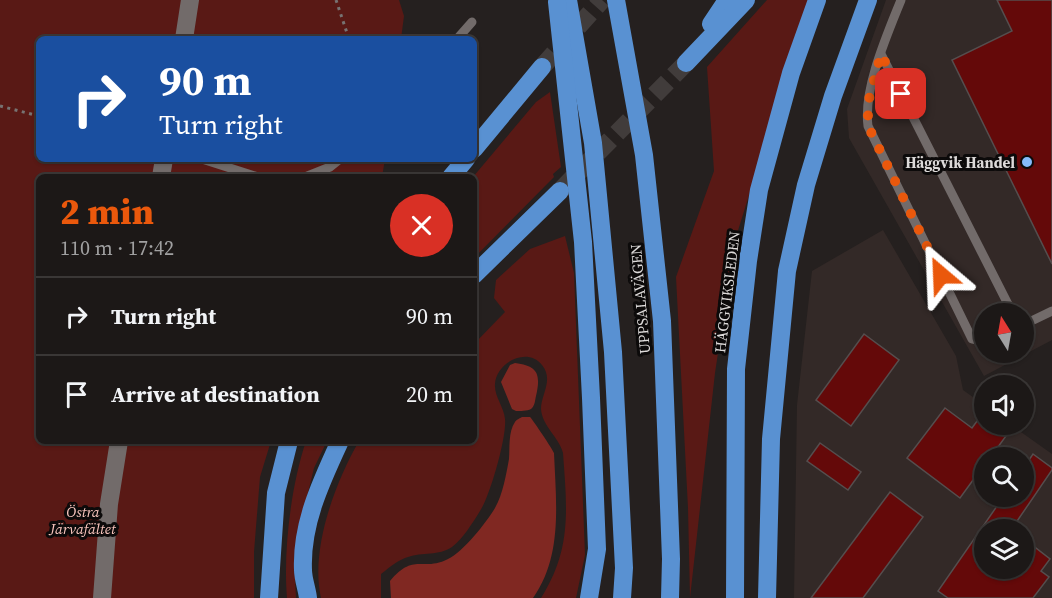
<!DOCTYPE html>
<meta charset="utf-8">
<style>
body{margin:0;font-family:"Source Serif 4",serif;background:#292524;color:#f1f3f6;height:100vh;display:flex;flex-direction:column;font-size:22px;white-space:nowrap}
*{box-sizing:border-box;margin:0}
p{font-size:20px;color:#a0a0a1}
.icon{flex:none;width:33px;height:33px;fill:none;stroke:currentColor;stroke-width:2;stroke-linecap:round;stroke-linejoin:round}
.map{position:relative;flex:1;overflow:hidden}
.details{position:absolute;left:36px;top:174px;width:441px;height:270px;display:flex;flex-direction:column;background:#1c1817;border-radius:9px;box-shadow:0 2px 4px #0004,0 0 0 2px #3a3736}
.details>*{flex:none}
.hud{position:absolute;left:36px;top:36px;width:441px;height:126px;border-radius:9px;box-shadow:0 2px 4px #0004,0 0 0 2px #3a3736;background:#1a4fa0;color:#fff;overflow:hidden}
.needle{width:39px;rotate:349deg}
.controls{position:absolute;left:974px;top:303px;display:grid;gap:12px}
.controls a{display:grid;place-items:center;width:60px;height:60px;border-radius:50%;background:#1c1817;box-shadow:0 2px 4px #0004,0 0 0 2px #3a3736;font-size:30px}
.pin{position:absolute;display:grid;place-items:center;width:51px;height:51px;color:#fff;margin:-26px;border-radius:12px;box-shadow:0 3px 9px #0006}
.me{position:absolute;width:66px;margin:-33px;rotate:334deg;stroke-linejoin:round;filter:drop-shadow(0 0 4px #0008)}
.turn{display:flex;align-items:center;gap:21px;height:126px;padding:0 24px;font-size:27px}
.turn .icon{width:78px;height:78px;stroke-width:2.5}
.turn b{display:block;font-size:42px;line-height:51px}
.round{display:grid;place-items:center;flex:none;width:63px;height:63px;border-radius:32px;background:#292524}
.overview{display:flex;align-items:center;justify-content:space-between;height:102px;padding:0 24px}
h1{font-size:36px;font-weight:800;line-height:45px;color:#ea580c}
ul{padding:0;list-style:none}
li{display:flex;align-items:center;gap:18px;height:78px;padding:0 24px;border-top:2px solid #3a3736}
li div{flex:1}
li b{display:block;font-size:22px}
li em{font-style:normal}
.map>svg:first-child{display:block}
</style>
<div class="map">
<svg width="1052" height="598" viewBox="0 0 1052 598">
<rect width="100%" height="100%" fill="#25201f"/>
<!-- built -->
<g fill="#332927" fill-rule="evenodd">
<path d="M886,0H1052V340L984,376L849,138L847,109ZM984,314H1023V352H984Z"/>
<path d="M883,230L956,356L963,390L984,405V424L1011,425L1052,454V598H794L797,405L812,271ZM984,458H1023V496H984ZM984,530H1023V568H984Z"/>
</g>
<!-- green -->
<g fill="#591915">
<path d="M0,0H399L404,16L401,39H39V159H385L382,177H39V441H271L260,477L254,552V598H0Z"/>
<path d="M767,0H810L735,240L715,373L690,598L688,508L676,277L714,171L707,67Z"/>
<path d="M550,92L561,167L553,174L554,177L474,258L473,177L536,102Z"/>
<path d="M565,236L574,273L585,555L576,598H541C572,549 567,509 563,453C559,437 542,426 541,409C541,394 554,380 542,365C527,346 496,363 495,384C494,396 504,407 505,419C507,436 490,496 480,511C473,522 463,539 452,547C439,556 422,552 408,557C398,560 390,567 381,574V598H321C310,549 335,483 359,441H474V344L505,312L494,298L496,280L530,249Z"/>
<path d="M306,441H327L314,468L306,501L294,559L296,598H287C283,551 291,486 306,441Z"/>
</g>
<!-- water -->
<g fill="#802822">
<path d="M515,363C538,366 541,374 536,396C535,400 535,406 531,409C527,411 520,411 516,411L512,409L501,382L510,365Z"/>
<path d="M522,417H530C533,420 553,450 554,453C556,502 563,556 533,598H391L390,581C414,552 423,572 448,559C463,552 486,523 495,508C503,494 506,475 509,459C510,448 508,432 515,422C516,420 520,418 522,417Z"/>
</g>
<!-- building -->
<g fill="#640909" stroke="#554e4e" stroke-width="1.5">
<path d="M997,0H1052V264L952,60L1012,31Z"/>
<path d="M864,334L899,360L851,426L816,400Z"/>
<path d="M945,408L972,428L980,417L984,420V424H990L1006,436L990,458H984V465L960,498L907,458Z"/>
<path d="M820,443L861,472L848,490L807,461Z"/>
<path d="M1033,454L1052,468V470L1011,530H984V568H999L1012,578L1019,568H1023V538L1050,559L1041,571L1049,577L1033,598H948L938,591L1004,496H1023V469Z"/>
<path d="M890,492L923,517L863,598H811Z"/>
</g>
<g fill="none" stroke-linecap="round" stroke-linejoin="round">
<!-- motorway-tunnel -->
<g stroke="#413c3b" stroke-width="18" stroke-dasharray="18 9" stroke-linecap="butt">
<path d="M542,67L602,0"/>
<path d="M560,191L686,63"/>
</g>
<!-- path -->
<g stroke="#777372" stroke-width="3" stroke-dasharray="3 4.5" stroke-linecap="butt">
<path d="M336,0L349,39"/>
<path d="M0,106L39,116"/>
</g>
<!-- service -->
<g stroke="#726b6a" stroke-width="9">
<path d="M901,0C887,35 863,89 868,126L972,339L984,342"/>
<path d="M457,39L472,22"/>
<path d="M881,54L1013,314"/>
<path d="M202,159L258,177"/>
<path d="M305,177L330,167L340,159"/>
<path d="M1023,325L1052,311"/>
</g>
<!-- minor -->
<g stroke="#726b6a" stroke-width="18">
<path d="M184,39L190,0"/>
<path d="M161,177L164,159"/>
<path d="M102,598L109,504L119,441"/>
</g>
<!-- motorway -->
<g stroke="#5991d2" stroke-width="18">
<path d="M568,0L593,143L613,352L624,568L622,598"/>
<path d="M616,0L644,155L662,321L671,559L670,598"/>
<path d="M557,2L583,242L591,398L597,549L589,598"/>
<path d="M711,24L727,0"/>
<path d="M686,63L746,0"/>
<path d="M474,149L542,67"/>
<path d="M451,177L466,159"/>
<path d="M474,275L560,191"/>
<path d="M269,598L276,493L289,441"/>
<path d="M308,598C307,589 303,579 303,570C301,524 321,482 340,441"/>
<path d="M735,598L736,369L748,261L759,190L791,73L817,0"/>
<path d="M767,598L771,439L787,271L806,185L833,96L868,0"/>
</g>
</g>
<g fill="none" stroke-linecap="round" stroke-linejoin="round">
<!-- route -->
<path stroke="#ea580c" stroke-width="10" stroke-dasharray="0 18" d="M901,94L881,54L868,103V126L941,275"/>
</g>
<!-- markers -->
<circle fill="#85bbfb" stroke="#0c0a0a" stroke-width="2" cx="1027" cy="162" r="6"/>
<g text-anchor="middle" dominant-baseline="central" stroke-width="6" stroke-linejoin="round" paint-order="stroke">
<!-- poi labels -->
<g font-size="15" font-weight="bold" fill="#dddad9" stroke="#0c0a0a" text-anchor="end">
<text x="1015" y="162">Häggvik Handel</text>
</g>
<!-- street labels -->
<g font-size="15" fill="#dddad9" stroke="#0c0a0a">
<text transform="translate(727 292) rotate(-83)">HÄGGVIKSLEDEN</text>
<text transform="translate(640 299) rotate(-95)">UPPSALAVÄGEN</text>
</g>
<!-- park labels -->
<g font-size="15" font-style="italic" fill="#fac6be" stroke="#0c0a0a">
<text x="83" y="511">Östra<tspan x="83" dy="17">Järvafältet</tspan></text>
</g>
</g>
</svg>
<div class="controls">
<a><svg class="needle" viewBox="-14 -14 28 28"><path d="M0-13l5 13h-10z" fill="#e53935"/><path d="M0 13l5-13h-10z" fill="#a0a0a1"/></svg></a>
<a><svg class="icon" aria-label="sound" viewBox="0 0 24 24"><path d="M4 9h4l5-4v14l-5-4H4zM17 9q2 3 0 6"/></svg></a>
<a><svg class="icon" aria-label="search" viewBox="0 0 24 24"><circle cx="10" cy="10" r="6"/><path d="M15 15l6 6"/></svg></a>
<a><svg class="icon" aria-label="layers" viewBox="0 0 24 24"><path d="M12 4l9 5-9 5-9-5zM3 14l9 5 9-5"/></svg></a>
</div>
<div class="pin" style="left:901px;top:94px;background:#d93025"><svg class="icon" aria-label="arrive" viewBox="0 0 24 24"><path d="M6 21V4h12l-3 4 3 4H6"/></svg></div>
<svg class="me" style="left:941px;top:275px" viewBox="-20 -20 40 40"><path d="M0-17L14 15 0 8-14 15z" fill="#ea580c" stroke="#fff" stroke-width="4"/></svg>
<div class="hud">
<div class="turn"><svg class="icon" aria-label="right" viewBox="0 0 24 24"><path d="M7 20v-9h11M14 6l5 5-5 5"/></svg><div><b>90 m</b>Turn right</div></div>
</div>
<section class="details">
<div class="overview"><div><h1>2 min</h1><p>110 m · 17:42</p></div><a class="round" style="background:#d93025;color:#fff"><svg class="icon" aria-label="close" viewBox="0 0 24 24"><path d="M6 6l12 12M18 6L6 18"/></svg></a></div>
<ul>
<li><svg class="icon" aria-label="right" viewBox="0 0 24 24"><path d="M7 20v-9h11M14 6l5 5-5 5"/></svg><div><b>Turn right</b></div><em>90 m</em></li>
<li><svg class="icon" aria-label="arrive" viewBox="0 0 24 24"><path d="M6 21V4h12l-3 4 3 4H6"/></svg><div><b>Arrive at destination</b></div><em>20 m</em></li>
</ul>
</section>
</div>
